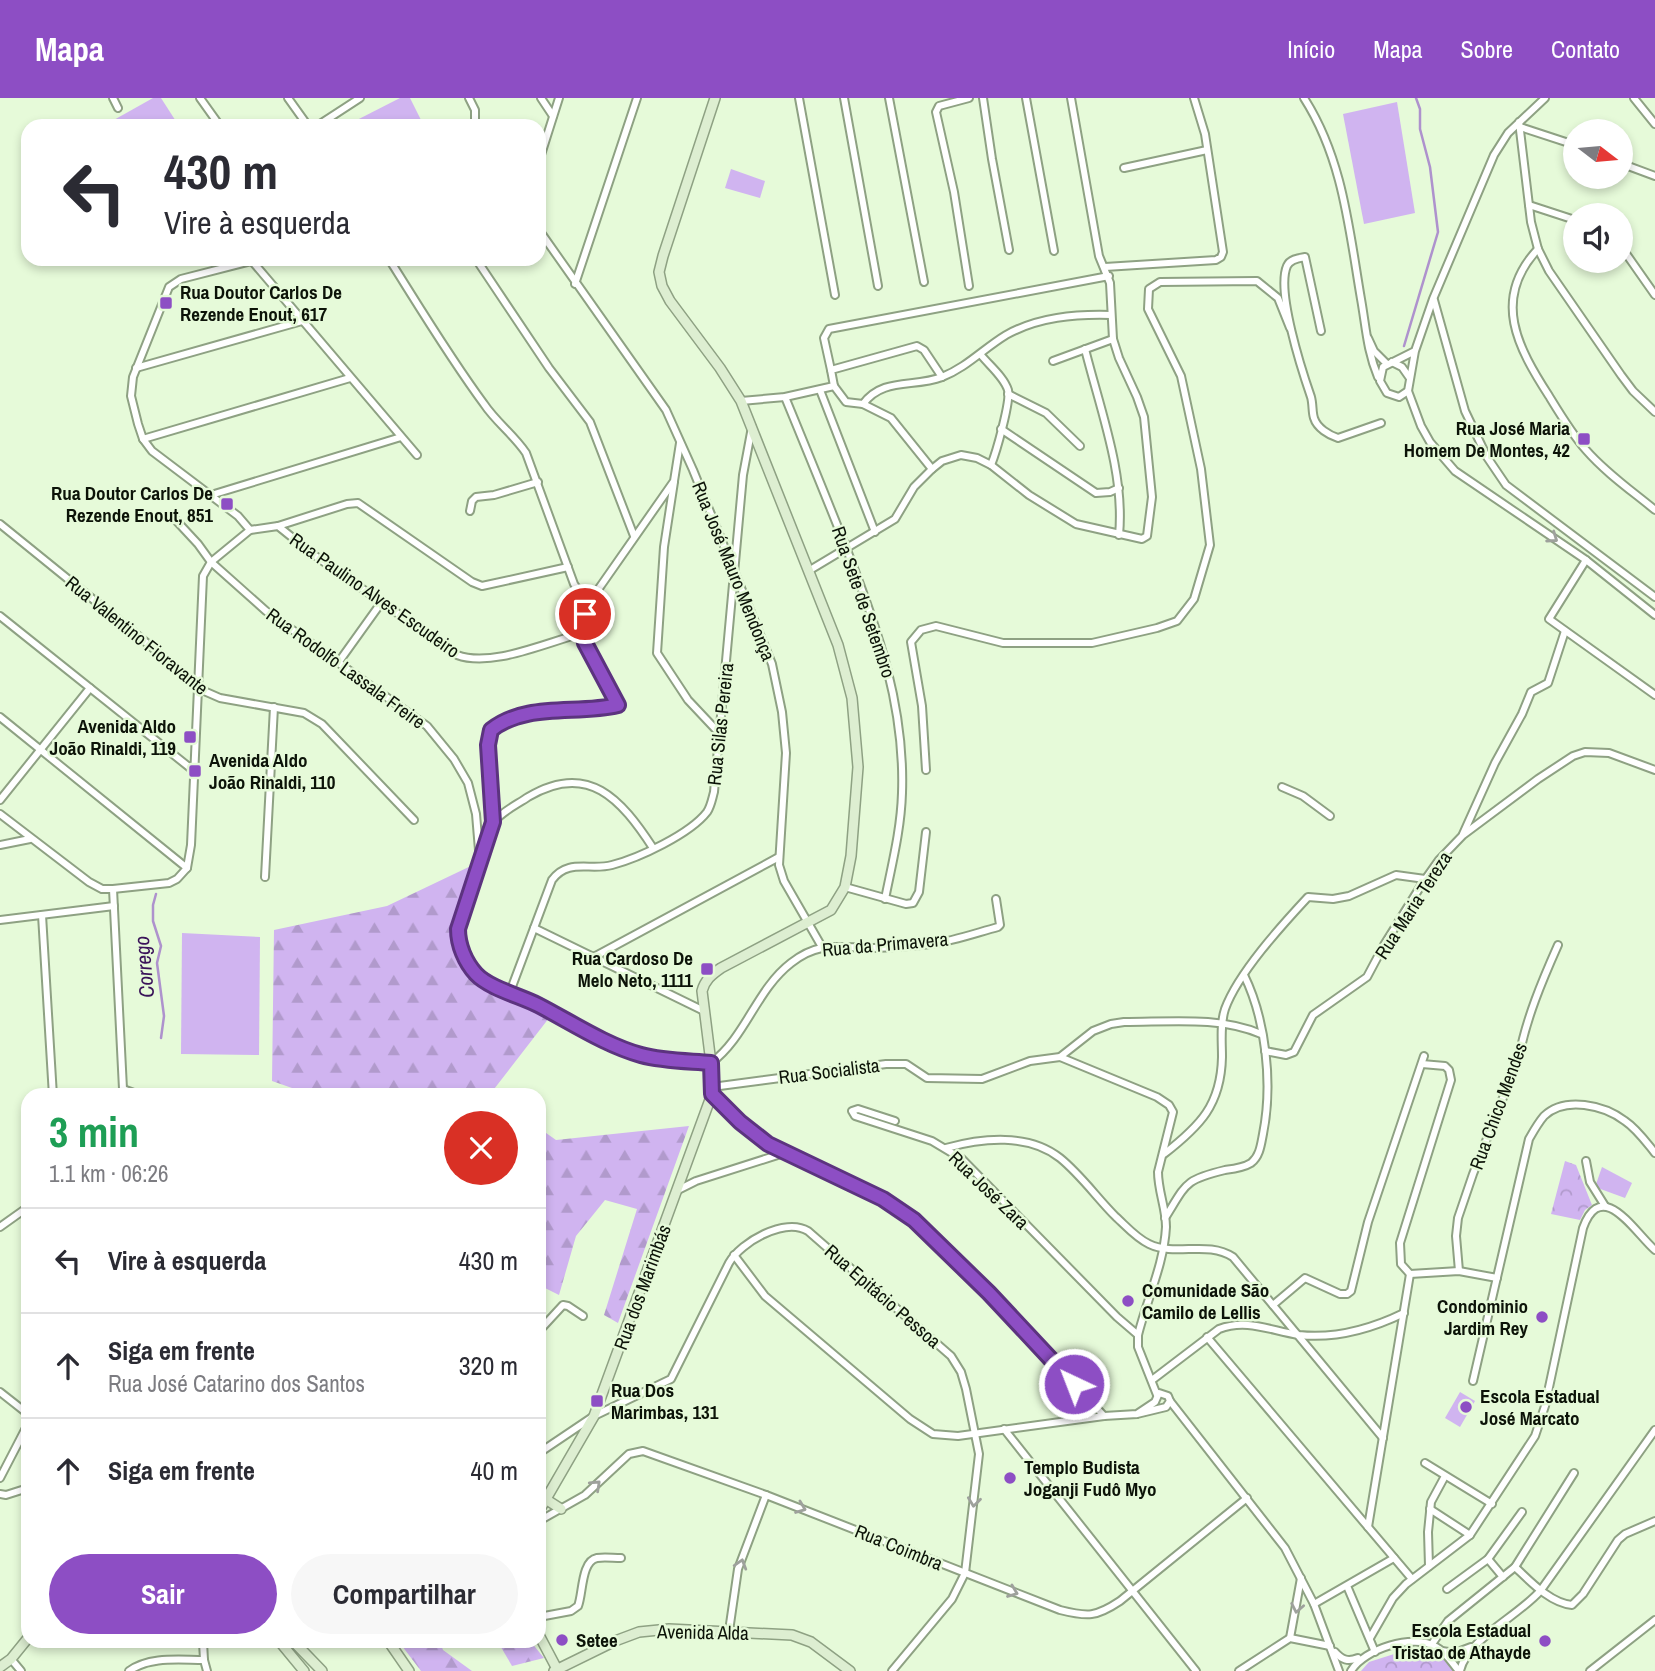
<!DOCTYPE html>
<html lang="pt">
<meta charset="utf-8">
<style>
body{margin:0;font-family:"Archivo Narrow",sans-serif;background:#f7f7f7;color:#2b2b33;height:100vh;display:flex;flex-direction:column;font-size:26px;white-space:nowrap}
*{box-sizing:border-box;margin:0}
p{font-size:23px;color:#7c7c81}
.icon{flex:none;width:38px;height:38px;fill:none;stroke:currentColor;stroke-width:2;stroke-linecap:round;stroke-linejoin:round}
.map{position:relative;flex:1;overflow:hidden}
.drawer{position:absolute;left:21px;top:990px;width:525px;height:560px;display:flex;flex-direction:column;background:#fff;border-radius:21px;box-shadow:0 4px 10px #0003}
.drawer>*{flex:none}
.hud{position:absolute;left:21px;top:21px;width:525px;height:147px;border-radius:21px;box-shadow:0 4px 10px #0003;background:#fff;color:#2b2b33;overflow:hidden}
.needle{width:46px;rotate:106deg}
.tools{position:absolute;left:1563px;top:21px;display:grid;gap:14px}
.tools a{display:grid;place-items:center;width:70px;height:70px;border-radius:50%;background:#fff;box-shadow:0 4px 10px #0003;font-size:35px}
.pin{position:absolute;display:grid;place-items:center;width:60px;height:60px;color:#fff;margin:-30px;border:4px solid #fff;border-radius:50%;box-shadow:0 2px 7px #0007}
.me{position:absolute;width:77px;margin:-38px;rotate:317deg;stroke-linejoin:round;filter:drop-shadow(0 0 5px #0008)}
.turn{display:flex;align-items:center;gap:24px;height:147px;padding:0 28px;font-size:32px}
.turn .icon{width:91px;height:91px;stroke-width:2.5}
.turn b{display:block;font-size:49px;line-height:60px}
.round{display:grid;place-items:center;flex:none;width:74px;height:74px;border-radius:37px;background:#f7f7f7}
.overview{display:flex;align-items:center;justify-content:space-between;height:119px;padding:0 28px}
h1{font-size:42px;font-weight:700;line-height:52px;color:#1e9e55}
.button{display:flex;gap:14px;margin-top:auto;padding:14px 28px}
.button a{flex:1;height:80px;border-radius:42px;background:#8d4ec4;color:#fff;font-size:28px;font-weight:700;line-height:80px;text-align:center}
.button a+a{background:#f7f7f7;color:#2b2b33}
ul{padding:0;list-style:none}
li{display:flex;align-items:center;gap:21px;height:105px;padding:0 28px;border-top:2px solid #e1e1e2}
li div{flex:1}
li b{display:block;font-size:26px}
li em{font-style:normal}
header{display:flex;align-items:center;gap:42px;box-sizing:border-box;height:98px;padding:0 35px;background:#8d4ec4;color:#fff}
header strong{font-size:33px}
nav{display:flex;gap:38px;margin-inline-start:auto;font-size:24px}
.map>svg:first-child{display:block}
</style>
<header>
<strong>Mapa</strong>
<nav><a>Início</a><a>Mapa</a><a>Sobre</a><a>Contato</a></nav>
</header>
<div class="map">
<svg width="1655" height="1573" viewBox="0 0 1655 1573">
<defs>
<pattern id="forest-firs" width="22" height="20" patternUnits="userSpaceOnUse" patternTransform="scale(1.75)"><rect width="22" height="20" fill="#d0b4f0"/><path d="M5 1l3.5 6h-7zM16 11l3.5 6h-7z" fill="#b19acc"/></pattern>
<pattern id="park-crowns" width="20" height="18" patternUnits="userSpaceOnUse" patternTransform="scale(1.75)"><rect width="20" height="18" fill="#d0b4f0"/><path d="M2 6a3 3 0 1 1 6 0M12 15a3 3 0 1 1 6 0" fill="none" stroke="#b19acc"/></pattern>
</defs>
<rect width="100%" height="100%" fill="#e6fad9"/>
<!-- forest -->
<g fill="url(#forest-firs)">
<path d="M475,766C455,813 429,861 489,893C508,903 529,910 549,920L491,995L493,997H312L272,983L274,832L387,808Z"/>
<path d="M689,1028L618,1225L604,1217L637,1111L605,1102L576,1138L559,1197L539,1187V1030L556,1042Z"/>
<path d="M399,1544H440L443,1552L472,1573H421Z"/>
<path d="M498,1544H531L544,1560L512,1568Z"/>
</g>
<!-- park -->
<g fill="url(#park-crowns)">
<path d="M1565,1063L1576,1067L1592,1107L1585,1112L1580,1122L1551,1116Z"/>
<path d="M1413,1550C1431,1552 1443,1557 1453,1573H1361L1369,1564Z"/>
</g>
<!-- garden -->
<g fill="#d0b4f0">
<path d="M153,0H161L179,28H114L112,23Z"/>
<path d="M400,0H410L424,28H353L351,25Z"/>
<path d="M1397,4L1415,115L1364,126L1343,16Z"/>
<path d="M731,71L765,83L760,100L725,90Z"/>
<path d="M182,835L260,839L259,957L181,956Z"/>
<path d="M1602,1069L1632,1085L1625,1100L1595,1089Z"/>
<path d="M1460,1294L1475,1303L1460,1329L1445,1320Z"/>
</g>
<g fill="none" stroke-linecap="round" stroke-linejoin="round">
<!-- stream -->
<g stroke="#ae92cd" stroke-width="2.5">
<path d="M1404,248L1438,134L1430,69L1420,31V11L1416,0"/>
<path d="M156,796L153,807V823L161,848L157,865L164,918L161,940"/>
</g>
<!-- street casing -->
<g stroke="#8ea183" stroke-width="10">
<g id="street">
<path d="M113,0L118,10"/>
<path d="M200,0L220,28"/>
<path d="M288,0L308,28"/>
<path d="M469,0L475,12V28"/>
<path d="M541,0L553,18"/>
<path d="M799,0L835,197"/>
<path d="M844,0L878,188"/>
<path d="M889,0L924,184"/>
<path d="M983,0L992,61L1009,152"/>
<path d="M1026,0L1054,153"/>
<path d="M1304,0C1343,61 1349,131 1361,201C1366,229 1367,253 1378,279"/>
<path d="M1634,0L1655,26"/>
<path d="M1519,24L1531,124L1538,151L1549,173L1621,277L1633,293L1655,314"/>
<path d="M317,28L360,0"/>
<path d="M1520,29L1575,47"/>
<path d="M539,63L559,0"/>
<path d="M1620,65L1655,78"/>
<path d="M1124,70L1207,52"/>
<path d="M1529,107L1575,122"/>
<path d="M539,132L666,312L693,372L772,566L782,614L786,655L779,767L784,783L822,849"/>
<path d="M1620,147L1655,197"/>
<path d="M1538,151C1491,201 1518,250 1549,298C1560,316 1572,336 1586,352C1606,375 1632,393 1655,412"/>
<path d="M389,161C420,210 450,260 484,306C496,324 514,337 526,355L574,486L588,506"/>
<path d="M476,161L549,270L590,324L634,438"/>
<path d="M252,163L417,357"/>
<path d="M1105,169L1216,162L1221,159L1223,154L1205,36L1194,0"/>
<path d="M575,186L637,0"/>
<path d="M969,188L954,94L936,14L939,8L969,0"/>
<path d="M1434,202L1465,313L1487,359L1506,387L1655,499"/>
<path d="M1321,233L1305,159C1299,160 1290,161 1287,168C1276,193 1302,273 1311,299C1313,306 1312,314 1314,320C1317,330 1329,337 1338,340L1381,325"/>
<path d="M1368,240L1374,253L1387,266"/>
<path d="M1085,251C1100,311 1125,376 1119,437"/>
<path d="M1415,253L1383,269L1380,283L1387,295L1399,299L1408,293L1415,253L1433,201L1494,57L1508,35L1545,0"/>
<path d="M981,257C989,267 1004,279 1008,292C1011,303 996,355 991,367"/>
<path d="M1053,263L1113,241"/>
<path d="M1392,264L1402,269L1409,279"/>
<path d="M136,270L302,223"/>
<path d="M831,272L824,240L829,231L1109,178"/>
<path d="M834,288L846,304L863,306L891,320L932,371"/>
<path d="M820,292L875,434"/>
<path d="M1408,293L1421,328L1430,344L1455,373L1586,462L1655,517"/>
<path d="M1008,296L1046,315L1080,348"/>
<path d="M785,299C806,350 827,401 847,452C878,531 905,610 902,695C901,731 892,766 885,801"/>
<path d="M741,303L785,299L834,288L831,272L917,248L924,252L942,279"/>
<path d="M863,306C883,279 913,290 942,279C967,269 983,251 1006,237C1038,219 1075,216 1111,217"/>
<path d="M1001,331L1096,395L1110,394L1119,390"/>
<path d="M143,341L350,280"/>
<path d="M674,384L664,449L657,555L688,602L720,636"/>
<path d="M211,397L401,339"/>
<path d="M470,413L472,403L476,399L494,397L538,384"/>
<path d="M172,418L198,446L211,464L266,513L427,628L454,661L468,685L476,716L480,764"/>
<path d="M0,426L142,541L204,593L220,600L304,615L322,626L414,722"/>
<path d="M278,428L347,406L358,405L472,484L482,488L568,469"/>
<path d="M250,432L238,418L152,353L143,341L138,326L131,298L133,279L169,189L181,181L259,161"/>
<path d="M1586,462L1549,521L1655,597"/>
<path d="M810,472L895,421L914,389L932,371L942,363L961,357L977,360L991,367L1029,397L1076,426L1142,441L1147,438L1152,399L1144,319L1137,299L1119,260L1113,241L1110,185L1099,158L1071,0"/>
<path d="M0,518L194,673"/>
<path d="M338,565L381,505"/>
<path d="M0,619L187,770"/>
<path d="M926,672L922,608L911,544L921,532L936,528L1003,545H1092L1157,530L1177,523L1194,501L1210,447L1201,371L1181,278L1148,211L1149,191L1160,184L1257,183L1278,200L1290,230"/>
<path d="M1282,689L1303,698L1330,718"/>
<path d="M0,702L90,590"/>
<path d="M0,716L89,784L102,791H113L169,785L177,781L187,770L191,747L203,478L211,464L250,432L278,428L314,457L457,557C492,570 547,544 583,535"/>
<path d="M493,724L488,647L491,632C526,604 578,616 618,607L585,545C583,531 584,520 588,506L674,383L680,345"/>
<path d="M1463,736L1495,665L1522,616L1531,594L1548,585L1565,533"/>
<path d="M0,747L30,741"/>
<path d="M653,750C621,701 588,663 528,699C518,706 501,714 494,724C487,734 485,753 481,765C474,787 465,809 458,831C458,848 466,867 479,879C494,892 519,897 536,906C570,923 605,948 642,957C664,963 689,963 711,965C746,939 756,892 791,865C818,844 835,849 867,850C888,850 910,848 931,846C954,843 976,835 998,829L1000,827L996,801"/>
<path d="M265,779L274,609"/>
<path d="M845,789L906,806L913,805L919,794L926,734"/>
<path d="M113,791L123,991L121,998"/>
<path d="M42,817L53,998"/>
<path d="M0,822L114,808"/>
<path d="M534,830L704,913"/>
<path d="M592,860L779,759"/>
<path d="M510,894L552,782C568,760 590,773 612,767C639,760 690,736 707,714C711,708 712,701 714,694L743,377L752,329"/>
<path d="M1265,953L1286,957L1294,954L1313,917L1367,879L1384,847L1422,786L1439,762L1463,737L1538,681L1573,658L1585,654L1609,655L1655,672"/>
<path d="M1060,959L1157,999L1169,1007L1173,1014L1158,1074C1158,1093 1166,1110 1166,1129C1164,1166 1147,1201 1138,1237V1249L1157,1297"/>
<path d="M712,989L886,966H906L927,980L982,981L1030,963L1060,959L1093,933L1111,926L1124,924C1169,924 1220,918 1261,936"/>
<path d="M123,991L142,998"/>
<path d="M712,996L740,1024L768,1046L883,1101L914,1122L989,1195L1104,1318"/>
<path d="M895,1023L858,1011L852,1013L855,1018L932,1043L962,1061L1117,1219L1138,1237"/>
<path d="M946,1050C982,1040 1029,1035 1060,1060C1081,1077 1097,1100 1116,1119C1126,1128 1136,1140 1149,1146C1176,1159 1207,1142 1233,1159L1383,1340"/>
<path d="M1164,1056C1200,1028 1221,1007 1222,959C1222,943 1220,926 1225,911C1238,875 1282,827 1308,799L1333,801L1349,798L1396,777L1425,781"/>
<path d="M1586,1063L1590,1084L1605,1108"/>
<path d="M678,1092L696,1083L784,1055"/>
<path d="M1165,1120C1187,1085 1184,1082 1225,1072C1233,1071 1243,1070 1251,1065C1260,1058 1261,1046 1263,1036C1273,986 1266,922 1244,877"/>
<path d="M0,1129L28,1109"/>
<path d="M734,1157L765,1198L910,1321L933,1336L958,1338L1104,1318L1137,1316L1166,1309L1170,1303L1168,1298L1159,1295L1155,1304L1137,1316"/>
<path d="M1459,1173L1456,1138L1458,1120L1473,1076L1519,959C1526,921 1542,883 1558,847"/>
<path d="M1410,1176L1401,1166L1400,1145L1451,982L1449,972L1445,968L1422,966"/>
<path d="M1410,1176L1459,1173L1497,1180"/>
<path d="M1273,1207L1305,1180L1340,1196H1347L1351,1193L1368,1124L1424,958"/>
<path d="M539,1233L563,1207L568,1208L583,1218"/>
<path d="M1207,1239L1412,1481"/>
<path d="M1152,1282L1219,1231C1247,1220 1271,1233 1299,1237C1336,1241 1371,1231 1404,1215"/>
<path d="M1473,1283L1529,1041C1533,1034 1538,1025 1544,1018C1565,998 1604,1007 1625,1023C1637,1031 1646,1044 1655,1055"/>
<path d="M0,1294L28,1316"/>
<path d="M1170,1303L1285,1450L1314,1506L1339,1573"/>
<path d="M1004,1331L1196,1573"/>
<path d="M539,1355L594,1318L671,1281L729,1165C741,1144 785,1119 808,1133L951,1258L961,1274L966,1291L979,1356L965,1475L952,1501L892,1573"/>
<path d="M1425,1365L1492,1406"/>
<path d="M0,1380L28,1326"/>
<path d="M0,1396L6,1397L28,1390"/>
<path d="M1430,1411L1470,1437"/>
<path d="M539,1423L585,1397L629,1356L643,1353L766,1397L1060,1512C1088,1519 1096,1519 1120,1503L1247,1400"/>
<path d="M1368,1429L1410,1176"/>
<path d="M1488,1461L1503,1479"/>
<path d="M1429,1468L1428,1434L1431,1404L1445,1378"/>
<path d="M1515,1469C1530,1483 1550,1505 1572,1507L1583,1496L1618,1442L1625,1436L1655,1423"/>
<path d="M1347,1488L1375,1554"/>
<path d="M1447,1491L1488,1461L1522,1414"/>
<path d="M1314,1506L1394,1460"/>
<path d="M539,1519L571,1513L578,1508C583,1496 581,1463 597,1460C604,1459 613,1460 621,1460"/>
<path d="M729,1533L738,1471L766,1397"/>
<path d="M1290,1540L1301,1480"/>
<path d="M1370,1540L1393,1500L1406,1486L1470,1437L1535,1338L1545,1308L1583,1130C1602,1078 1635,1135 1655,1152"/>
<path d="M203,1544L204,1562L207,1573"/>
<path d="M1432,1546L1448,1523L1515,1469L1574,1375"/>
<path d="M1442,1553L1455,1555L1471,1549"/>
<path d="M1335,1554C1342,1562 1348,1564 1358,1560"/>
<path d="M11,1561L21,1573"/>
<path d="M129,1573C150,1558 179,1562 204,1562"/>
<path d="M1239,1573L1290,1540L1330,1548"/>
<path d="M1351,1573C1364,1551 1413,1535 1436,1549C1446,1554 1452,1565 1459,1573"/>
<path d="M1460,1573C1467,1541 1519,1518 1541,1492L1655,1332"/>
<path d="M1590,1573L1655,1522"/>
</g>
</g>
<!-- secondary casing -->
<g stroke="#8ea183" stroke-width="12">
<g id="secondary">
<path d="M547,1402L561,1411"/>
<path d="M539,1413L594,1318L712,996L711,965L702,893C705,882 711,877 721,870L831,812L845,789L851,758L858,669L852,600L838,547L741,303L720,270L670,203L662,188L659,174L663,158L715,0"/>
<path d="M539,1537L557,1571"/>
<path d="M280,1544L304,1573"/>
<path d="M294,1544L322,1573"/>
<path d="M389,1544L409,1573"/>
<path d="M0,1569L11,1561L28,1540"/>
<path d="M554,1573L615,1543L639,1534L669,1531L792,1537L811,1544L850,1573"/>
</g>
</g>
<!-- street -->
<use href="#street" stroke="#fff" stroke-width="6"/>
<!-- secondary -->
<use href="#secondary" stroke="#ddeed1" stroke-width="9"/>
</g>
<!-- one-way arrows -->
<defs><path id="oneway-chevron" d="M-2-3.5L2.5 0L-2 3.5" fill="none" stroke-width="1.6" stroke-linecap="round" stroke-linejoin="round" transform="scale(1.75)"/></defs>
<g stroke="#9ea19c">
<use href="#oneway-chevron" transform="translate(1553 440) rotate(35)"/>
<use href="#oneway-chevron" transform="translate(596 1387) rotate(-43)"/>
<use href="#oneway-chevron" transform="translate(974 1404) rotate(97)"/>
<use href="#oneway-chevron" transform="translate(801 1410) rotate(21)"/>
<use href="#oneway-chevron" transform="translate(741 1466) rotate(-73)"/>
<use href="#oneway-chevron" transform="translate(1013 1494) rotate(21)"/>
<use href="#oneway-chevron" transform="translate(1297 1510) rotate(101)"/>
</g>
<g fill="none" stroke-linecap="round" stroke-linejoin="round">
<!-- route casing -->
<g stroke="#5c337f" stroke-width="18">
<path id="route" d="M585,516L583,535L585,545L618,607C577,617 526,604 491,632L488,647L493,724L458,831C458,847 465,864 476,876C489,890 520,898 538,907C571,924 605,947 641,957C663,963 688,963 711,965L712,996L740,1024L768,1046L883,1101L914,1122L989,1195L1074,1286"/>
</g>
<!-- route -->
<use href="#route" stroke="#8d4ec4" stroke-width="12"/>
</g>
<!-- markers -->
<g fill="#8d4ec4" stroke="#e6fad9" stroke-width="2.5">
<rect x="159" y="198" width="14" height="14" rx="3.5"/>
<rect x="1577" y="334" width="14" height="14" rx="3.5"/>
<rect x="220" y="399" width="14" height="14" rx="3.5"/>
<rect x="183" y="632" width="14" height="14" rx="3.5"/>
<rect x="188" y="666" width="14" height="14" rx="3.5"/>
<rect x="700" y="864" width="14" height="14" rx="3.5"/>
<circle cx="1128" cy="1203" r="7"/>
<circle cx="1542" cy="1219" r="7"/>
<rect x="590" y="1296" width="14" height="14" rx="3.5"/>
<circle cx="1466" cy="1309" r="7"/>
<circle cx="1010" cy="1380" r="7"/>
<circle cx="562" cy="1542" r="7"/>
<circle cx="1545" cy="1543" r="7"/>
</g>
<g text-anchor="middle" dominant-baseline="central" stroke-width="5" stroke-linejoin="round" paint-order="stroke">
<!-- poi labels -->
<g font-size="19" font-weight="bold" fill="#0c1308" stroke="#e6fad9" text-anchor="start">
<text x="180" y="194">Rua Doutor Carlos De<tspan x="180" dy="22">Rezende Enout, 617</tspan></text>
<text x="1570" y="330" text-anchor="end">Rua José Maria<tspan x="1570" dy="22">Homem De Montes, 42</tspan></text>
<text x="213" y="395" text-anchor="end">Rua Doutor Carlos De<tspan x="213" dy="22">Rezende Enout, 851</tspan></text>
<text x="176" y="628" text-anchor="end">Avenida Aldo<tspan x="176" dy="22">João Rinaldi, 119</tspan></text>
<text x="209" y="662">Avenida Aldo<tspan x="209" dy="22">João Rinaldi, 110</tspan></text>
<text x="693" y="860" text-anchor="end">Rua Cardoso De<tspan x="693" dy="22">Melo Neto, 1111</tspan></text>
<text x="1142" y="1192">Comunidade São<tspan x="1142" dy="22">Camilo de Lellis</tspan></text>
<text x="1528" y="1208" text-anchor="end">Condominio<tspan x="1528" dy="22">Jardim Rey</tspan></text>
<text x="611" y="1292">Rua Dos<tspan x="611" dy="22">Marimbas, 131</tspan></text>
<text x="1480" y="1298">Escola Estadual<tspan x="1480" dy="22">José Marcato</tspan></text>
<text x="1024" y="1369">Templo Budista<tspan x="1024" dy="22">Joganji Fudô Myo</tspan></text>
<text x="1531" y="1532" text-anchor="end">Escola Estadual<tspan x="1531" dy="22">Tristao de Athayde</tspan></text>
<text x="576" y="1542">Setee</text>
</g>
<!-- street labels -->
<g font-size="19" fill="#0c1308" stroke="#e6fad9">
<text transform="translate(734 473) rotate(68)">Rua José Mauro Mendonça</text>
<text transform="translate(375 497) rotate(35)">Rua Paulino Alves Escudeiro</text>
<text transform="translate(864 504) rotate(71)">Rua Sete de Setembro</text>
<text transform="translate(137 537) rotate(39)">Rua Valentino Fioravante</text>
<text transform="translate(346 570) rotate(36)">Rua Rodolfo Lassala Freire</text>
<text transform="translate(720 626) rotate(-84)">Rua Silas Pereira</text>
<text transform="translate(1413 807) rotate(-57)">Rua Maria Tereza</text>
<text transform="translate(885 846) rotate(-5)">Rua da Primavera</text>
<text transform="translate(829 973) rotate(-7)">Rua Socialista</text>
<text transform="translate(1498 1008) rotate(-70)">Rua Chico Mendes</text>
<text transform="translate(989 1092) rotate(44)">Rua José Zara</text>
<text transform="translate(642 1189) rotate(-70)">Rua dos Marimbás</text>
<text transform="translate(883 1198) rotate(41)">Rua Epitácio Pessoa</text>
<text transform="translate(899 1449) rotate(22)">Rua Coimbra</text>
<text transform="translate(703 1534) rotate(1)">Avenida Alda</text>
</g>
<!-- water labels -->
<g font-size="21" font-style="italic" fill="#3a1359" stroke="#e6fad9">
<text transform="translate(144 869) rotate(-95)">Corrego</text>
</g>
</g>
</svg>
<div class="tools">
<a><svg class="needle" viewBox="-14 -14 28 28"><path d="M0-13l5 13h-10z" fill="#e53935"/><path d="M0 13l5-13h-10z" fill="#7c7c81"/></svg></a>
<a><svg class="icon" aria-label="sound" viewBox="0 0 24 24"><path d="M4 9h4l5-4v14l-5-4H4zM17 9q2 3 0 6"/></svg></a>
</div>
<div class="pin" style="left:585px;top:516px;background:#d93025"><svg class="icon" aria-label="arrive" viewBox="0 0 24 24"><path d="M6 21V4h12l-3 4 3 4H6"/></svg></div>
<svg class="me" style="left:1074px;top:1286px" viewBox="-20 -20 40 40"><circle r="17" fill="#8d4ec4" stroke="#fff" stroke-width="3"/><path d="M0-11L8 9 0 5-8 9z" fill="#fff"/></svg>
<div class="hud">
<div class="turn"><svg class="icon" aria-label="left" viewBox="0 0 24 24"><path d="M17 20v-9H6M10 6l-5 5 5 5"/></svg><div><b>430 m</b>Vire à esquerda</div></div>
</div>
<section class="drawer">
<div class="overview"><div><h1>3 min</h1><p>1.1 km · 06:26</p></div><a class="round" style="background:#d93025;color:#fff"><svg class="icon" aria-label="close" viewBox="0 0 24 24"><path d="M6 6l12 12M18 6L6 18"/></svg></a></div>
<ul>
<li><svg class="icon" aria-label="left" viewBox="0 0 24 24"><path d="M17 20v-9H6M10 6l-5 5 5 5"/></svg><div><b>Vire à esquerda</b></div><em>430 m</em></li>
<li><svg class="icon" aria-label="ahead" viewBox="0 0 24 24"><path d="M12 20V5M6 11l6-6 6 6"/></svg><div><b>Siga em frente</b><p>Rua José Catarino dos Santos</p></div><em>320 m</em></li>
<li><svg class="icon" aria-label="ahead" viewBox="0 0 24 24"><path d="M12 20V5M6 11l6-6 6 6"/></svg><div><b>Siga em frente</b></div><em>40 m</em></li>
</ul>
<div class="button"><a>Sair</a><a>Compartilhar</a></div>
</section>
</div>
